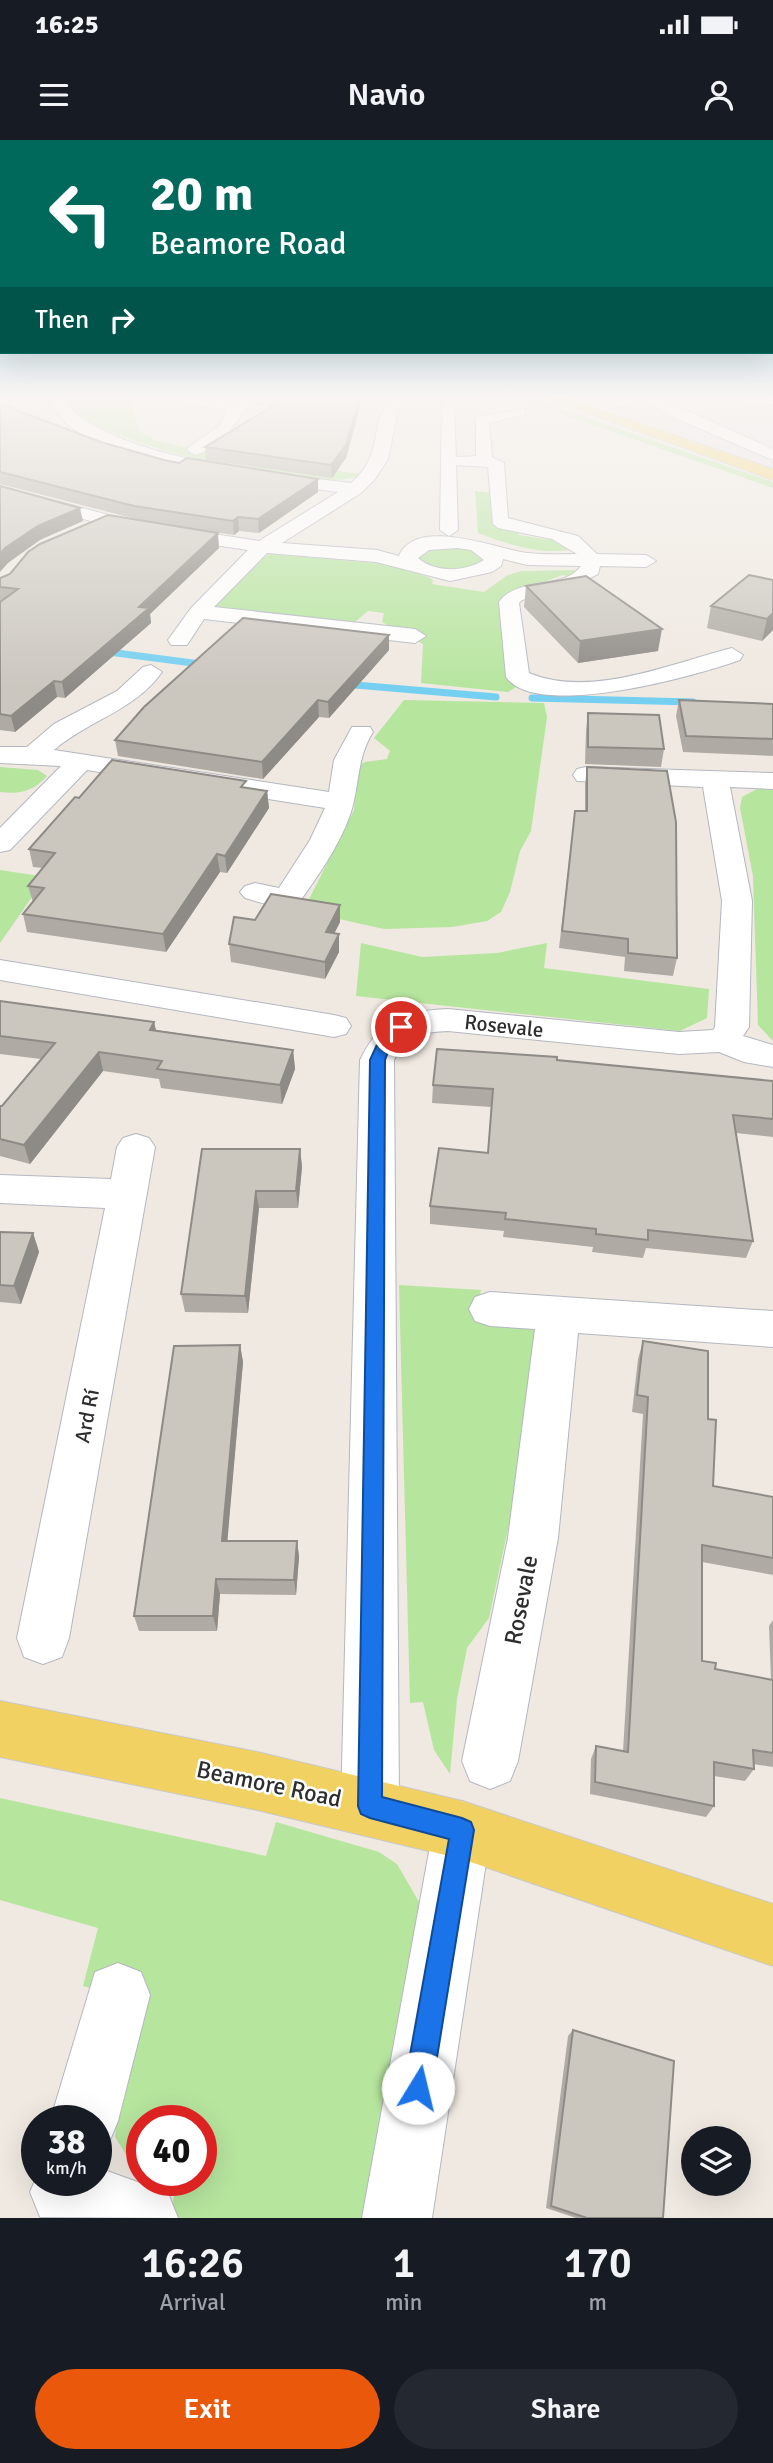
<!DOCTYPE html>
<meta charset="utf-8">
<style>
body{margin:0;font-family:Signika,sans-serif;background:#242831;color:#f1f3f6;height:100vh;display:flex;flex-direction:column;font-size:26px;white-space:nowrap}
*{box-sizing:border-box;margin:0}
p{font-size:23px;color:#9ea1a6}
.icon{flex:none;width:38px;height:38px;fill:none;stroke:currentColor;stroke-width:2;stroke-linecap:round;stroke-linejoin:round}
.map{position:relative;height:2078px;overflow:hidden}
.panel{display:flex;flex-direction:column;background:#171b24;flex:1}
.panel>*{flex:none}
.top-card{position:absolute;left:0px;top:0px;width:774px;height:214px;box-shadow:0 7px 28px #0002;background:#00695c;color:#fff;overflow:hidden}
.controls{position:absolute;left:681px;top:1986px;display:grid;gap:14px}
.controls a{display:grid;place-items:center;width:70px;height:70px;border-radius:50%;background:#171b24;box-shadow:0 7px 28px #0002;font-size:35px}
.speed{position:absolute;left:21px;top:1965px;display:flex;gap:14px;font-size:35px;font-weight:700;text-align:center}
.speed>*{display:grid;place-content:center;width:91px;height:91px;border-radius:50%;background:#171b24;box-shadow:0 7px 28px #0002;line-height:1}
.speed small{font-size:18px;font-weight:400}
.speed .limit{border:10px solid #d22;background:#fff;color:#111}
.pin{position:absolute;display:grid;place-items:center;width:60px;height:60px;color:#fff;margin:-30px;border:4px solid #fff;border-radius:50%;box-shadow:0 2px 7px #0007}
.me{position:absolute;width:77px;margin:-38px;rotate:9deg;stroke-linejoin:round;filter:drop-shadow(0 0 5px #0008)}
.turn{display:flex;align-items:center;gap:24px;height:147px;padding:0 35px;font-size:32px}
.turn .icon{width:91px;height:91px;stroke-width:2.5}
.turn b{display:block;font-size:49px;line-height:60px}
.then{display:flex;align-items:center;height:66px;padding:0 35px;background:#0003;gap:14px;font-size:26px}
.eta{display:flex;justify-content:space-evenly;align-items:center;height:119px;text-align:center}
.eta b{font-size:42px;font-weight:600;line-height:49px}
.cta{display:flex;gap:14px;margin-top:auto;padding:14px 35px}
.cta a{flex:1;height:80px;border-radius:42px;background:#ea580c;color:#fff;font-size:28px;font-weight:600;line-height:80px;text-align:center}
.cta a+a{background:#242831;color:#f1f3f6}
.status{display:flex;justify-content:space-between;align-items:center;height:49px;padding:0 35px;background:#171b24;direction:ltr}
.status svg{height:19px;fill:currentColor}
header{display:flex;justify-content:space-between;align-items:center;height:91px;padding:0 35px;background:#171b24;font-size:32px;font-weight:600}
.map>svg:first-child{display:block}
</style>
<div class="status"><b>16:25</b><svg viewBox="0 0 49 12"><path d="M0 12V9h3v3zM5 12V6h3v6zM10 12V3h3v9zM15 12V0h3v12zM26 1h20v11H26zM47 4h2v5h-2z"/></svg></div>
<header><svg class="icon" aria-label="menu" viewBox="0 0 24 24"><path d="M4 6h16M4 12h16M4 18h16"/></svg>Navio<svg class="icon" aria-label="person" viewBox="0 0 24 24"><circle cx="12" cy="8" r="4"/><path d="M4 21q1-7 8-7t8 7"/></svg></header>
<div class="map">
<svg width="773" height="2078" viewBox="0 0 773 2078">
<rect width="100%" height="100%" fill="#efe9e1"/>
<!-- industrial -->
<path fill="#e3e1e8" d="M618,258H773V330L587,262Z"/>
<!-- green -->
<g fill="#b6e59e">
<path d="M71,258H129L140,292L154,300L211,313L360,334C330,359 86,302 65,262Z"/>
<path d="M482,258H531L773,342V348L521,260H484L470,264Z"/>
<path d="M475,351L490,353L494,382L519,392L518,395L551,400L554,398L574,409C544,416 506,404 478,393Z"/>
<path d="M471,408L486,418C469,435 438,433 419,419V415L429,409Z"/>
<path d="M270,414L386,424L428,437L433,440L432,444L484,452L506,436L521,431L580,430L572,437L563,435L502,457L505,534L518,546L508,552L421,543L423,504L382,482L384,473L368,471L355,482L345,484L216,468L214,463L260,419Z"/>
<path d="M404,560L544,563L547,577L531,691L520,711L510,752L501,772L487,781L452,787L384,789L303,771L354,670L357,626L365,622L387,619L390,611L374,598Z"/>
<path d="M0,627L38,630L47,636C32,652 21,654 0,652Z"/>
<path d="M757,649H773V901L758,885L753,736L740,668L742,657Z"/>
<path d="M0,730L46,737L0,803Z"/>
<path d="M361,803L422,817L497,813L547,803L544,828L709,849L707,878L680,891L356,856Z"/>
<path d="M399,1145L481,1150L474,1178L536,1184L528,1265L512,1370L489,1478L467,1508L457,1559L450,1634L434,1610L423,1562L410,1563Z"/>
<path d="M0,1658L266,1716L276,1682L379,1712L397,1724L427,1776L376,2078H169L176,2048L159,2041L201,2040V1981H142V2034L137,2032L115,1997L120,1954L145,1862L83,1846L98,1788L0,1760Z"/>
</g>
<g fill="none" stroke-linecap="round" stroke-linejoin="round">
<!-- stream -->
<g stroke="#75cff0" stroke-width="7">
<path d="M101,511L208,525"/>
<path d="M344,544L496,557"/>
<path d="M532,558L693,562"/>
</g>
<!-- minor casing -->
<g stroke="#b4b7c1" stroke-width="2">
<g id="minor">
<path d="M54,258H69L65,263C116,320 276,334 351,343C386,314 367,282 393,258H408L398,270L388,319L375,339L361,353L282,403L377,410L399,416C416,375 499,410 528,413C544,415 561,414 577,414L552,399L498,388L493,384L488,327L456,325L458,390L449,396L440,390L442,263L448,258H464L454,267L456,317L476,316V277L525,269V275L489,283L492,317L504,323L508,378L578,396L597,414L646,415L656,421L646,427L600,426L598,434L571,448L522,460L519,463L529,533C591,559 672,523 732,508L743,515L740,520C698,535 537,581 506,537L499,462C517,436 563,451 581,426L527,425L503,419L501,426L492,432L450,441L376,422L267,413L214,467L415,489L426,496L415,503L204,479L187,505H171L168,500L191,468L248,410L134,393L0,356V346L135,382L259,401L338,352C276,344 113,323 67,284C61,278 55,270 50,263ZM457,408L471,410L484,420C465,432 435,433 418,418L429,410Z"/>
<path d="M164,258H201L234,262L239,258H254C238,278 223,308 195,315L187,310L189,307L219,286L228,270L171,262Z"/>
<path d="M621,258H659L773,309V320L675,278L644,261L585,274L578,270Z"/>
<path d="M710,258H773V265L717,262Z"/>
<path d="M151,525L162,532C136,570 87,581 54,610L329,652L334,620L352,587H370L373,592C356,619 360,646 350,675C339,707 317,737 298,764C280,769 262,763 245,758L240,752L245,746L255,743L279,748L310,700L325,668L87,630L10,710L0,712V688L61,626L0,623V607H27L54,584L117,551L143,527Z"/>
<path d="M586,627L773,633V649L730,647L752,761L749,887L743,896L773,905V927L744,922L719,912L679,914L448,891C422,892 406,895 394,920L399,1666L390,1686L370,1695L350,1686L341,1666L360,920C381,878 402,871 448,869L679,892L713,890L715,887L722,761L703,647L577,641L573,635L577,629Z"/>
<path d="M0,820L334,875L346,878L351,886L346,894L334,897L0,840Z"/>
<path d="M136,994L149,998L155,1007L69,1498L62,1517L43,1524L24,1517L17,1498L105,1068L0,1063V1035L111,1039L117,1007L123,998Z"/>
<path d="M490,1152L773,1171V1207L578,1193L558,1398L518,1621L510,1641L490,1649L470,1641L462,1621L508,1398L535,1189L490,1186L475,1181L469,1169L475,1157Z"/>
<path d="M462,1661L483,1669L491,1690L432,2078H362L433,1690L441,1669Z"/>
<path d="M118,1823L141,1832L150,1855L118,1981L108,2005L96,2010V1981H50L95,1832Z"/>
<path d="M96,2027L168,2053L178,2078L40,2077L30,2052L37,2036V2040H96Z"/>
</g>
</g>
<!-- major casing -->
<g stroke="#c9c9c9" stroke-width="2">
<g id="major">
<path d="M546,258H566L773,329V340Z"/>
<path d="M0,1561L257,1612L462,1661L773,1764V1826L462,1719L257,1670L0,1617Z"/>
</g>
</g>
<!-- minor -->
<use href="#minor" fill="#fff" fill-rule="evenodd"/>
<!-- major -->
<use href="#major" fill="#f2d163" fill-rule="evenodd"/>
</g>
<!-- wall -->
<g fill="#afaba4">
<path d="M252,258H362L359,268V271L346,318L332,338L206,320L205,307L271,267L253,264Z"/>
<path d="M0,264L101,302L164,320L179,323L318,339V352L259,393L239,391L234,395L136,379L0,344Z"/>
<path d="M219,408L150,474L151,483L65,558L57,557L15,592L0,590V438Z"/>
<path d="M773,440V490L762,501L707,488L711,466Z"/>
<path d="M526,446L658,511L578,523L524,467Z"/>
<path d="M389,495V510L329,578L319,577L263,639L118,616L115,600Z"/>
<path d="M679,560L773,564V616L683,612L676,576Z"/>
<path d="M588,573L664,609L661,627L585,624L586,590Z"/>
<path d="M587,627L677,818L673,836L624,831L625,817L559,808L575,671H585V644Z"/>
<path d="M246,648L267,651L269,668L227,733L220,732L166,812L27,792L23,774L33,762L28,746L43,728L33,727L29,709L79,658Z"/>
<path d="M255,780L340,782L334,794H339V812L325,839L231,822L229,804Z"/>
<path d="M0,861L154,882L156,890L293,910L295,929L282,964L161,948L159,939L103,931L30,1024L0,1016V966H2L41,919L0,914Z"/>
<path d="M557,920L772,941L773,939V997L736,993L753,1101L746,1118L646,1108L643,1118L592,1112L593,1107L503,1097L504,1091L430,1084V1066L488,1013L491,967L432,963L433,945Z"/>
<path d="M202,1009H300L302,1027L298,1068H259L248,1173L185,1172L181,1154Z"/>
<path d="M0,1092L33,1093L39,1112L21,1164L0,1162Z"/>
<path d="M643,1201L708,1279L713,1346L773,1357V1435L702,1422V1521L715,1529L771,1539L769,1486L773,1480V1627L753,1624L754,1629L745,1641L714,1636V1666L706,1677L590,1654L591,1619L596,1606L623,1611L643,1274L632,1272L638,1219Z"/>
<path d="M240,1205L243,1222L227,1401H297L299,1417L296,1455L220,1454L217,1491H139L134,1476Z"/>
<path d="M573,1890L663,2078H576L546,2068L568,1896Z"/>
</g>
<!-- shaded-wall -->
<g fill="#8e8b86">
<path d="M356,258H362L359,268V271L346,318L332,338L331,325L353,260Z"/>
<path d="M318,339V352L259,393L258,379Z"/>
<path d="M80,368L83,381L40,400L8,423L0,432V414L5,408L38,386Z"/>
<path d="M238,377L239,391L234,395L233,381Z"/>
<path d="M218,393L219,408L150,474L151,483L65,558L62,542Z"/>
<path d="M773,473V490L762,501L767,479Z"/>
<path d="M662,489L658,511L578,523L580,501Z"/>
<path d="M389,495V510L329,578L328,562Z"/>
<path d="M54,541L57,557L15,592L11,576Z"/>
<path d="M318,560L319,577L263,639L262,622Z"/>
<path d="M267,651L269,668L227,733L225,716Z"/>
<path d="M217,714L220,732L166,812L163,794Z"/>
<path d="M340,765V782L326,810V792Z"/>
<path d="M339,794V812L325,839V822Z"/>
<path d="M154,882L158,901L150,890Z"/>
<path d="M293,910L295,929L282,964L280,945Z"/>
<path d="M99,912L103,931L30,1024L24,1005Z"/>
<path d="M300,1009L302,1027L298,1068L296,1051Z"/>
<path d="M256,1051L259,1068L248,1173L245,1156Z"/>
<path d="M33,1093L39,1112L21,1164L14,1146Z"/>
<path d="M240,1205L243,1222L226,1417L222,1401Z"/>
<path d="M297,1401L299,1417L296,1455L294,1440Z"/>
<path d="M216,1439L220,1454L217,1491L213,1476Z"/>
</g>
<!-- building -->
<g fill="#cbc7bf" stroke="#8e8b86" stroke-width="2">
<path d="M282,258H356L353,260L359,259L346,305L331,325L205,307L286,258Z"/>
<path d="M0,264L101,302L164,320L179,323L187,318L318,339L258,379L238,377L233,381L134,366L0,332Z"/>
<path d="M0,346L80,368L38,386L5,408L0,414Z"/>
<path d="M108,375L218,393L139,467L149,468L62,542L54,541L11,576L0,574V462L18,449L0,447V438L10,434L28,412L40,404Z"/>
<path d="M749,435L773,440V473L767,479L711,466Z"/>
<path d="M586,436L662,489L580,501L526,446Z"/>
<path d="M243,478L389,495L328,562L318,560L262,622L115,600L144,567Z"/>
<path d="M679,560L773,564V599L686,596Z"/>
<path d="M588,573L659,575L664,609L588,607Z"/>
<path d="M112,620L246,641L241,647L267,651L225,716L217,714L163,794L23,774L44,748L28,746L55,713L29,709L75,657L79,658Z"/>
<path d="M587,627L667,631L676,682L677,818L628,813V799L562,791L575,671H587Z"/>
<path d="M271,754L340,765L326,792L339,794L325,822L229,804L234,777L255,780Z"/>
<path d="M0,861L154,882L150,890L293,910L280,945L157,929L162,921L99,912L24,1005L0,999V966H2L55,903L0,896Z"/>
<path d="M437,909L557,917V920L773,941V979L733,975L753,1101L648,1090V1100L596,1094V1089L505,1079L506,1073L430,1066L439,1008L488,1013L493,949L433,945Z"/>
<path d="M202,1009H300L296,1051H256L245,1156L181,1154Z"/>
<path d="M0,1092L33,1093L14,1146L0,1145Z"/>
<path d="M643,1201L708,1211V1279L716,1280L713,1346L773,1357V1418L702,1405V1521L716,1523L715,1529L773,1540V1613L753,1610L754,1629L714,1622V1666L595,1642L596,1606L628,1612L648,1257L637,1255Z"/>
<path d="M240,1205L222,1401H297L294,1440L216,1439L213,1476H134L174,1206Z"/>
<path d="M573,1890L674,1921L663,2078H587L551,2066Z"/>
</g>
<!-- sky -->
<linearGradient id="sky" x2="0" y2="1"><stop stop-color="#7abfeb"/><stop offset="0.47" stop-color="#f8f5f2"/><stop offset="1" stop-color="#f8f5f2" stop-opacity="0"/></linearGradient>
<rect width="773" height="549" fill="url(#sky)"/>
<!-- route -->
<path fill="#1a73e8" stroke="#114b97" stroke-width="2" d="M401,883L408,887L391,904L385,920L382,1657L462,1678L471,1682L474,1690L432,1948L428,1958L418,1962L409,1958L404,1948L449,1699L370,1678L361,1674L358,1666L370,920L380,898Z"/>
<g text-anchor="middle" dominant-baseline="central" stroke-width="5" stroke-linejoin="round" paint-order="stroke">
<!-- street labels -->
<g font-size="21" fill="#2e2e2e" stroke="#fff">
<text transform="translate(504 886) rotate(6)">Rosevale</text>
<text transform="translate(87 1276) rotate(-79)">Ard Rí</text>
</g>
<!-- near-street labels -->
<g font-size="24" fill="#2e2e2e" stroke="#fff">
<text transform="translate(521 1460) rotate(-79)">Rosevale</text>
<text transform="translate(269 1644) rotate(12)">Beamore Road</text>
</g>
</g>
</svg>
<div class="controls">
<a><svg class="icon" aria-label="layers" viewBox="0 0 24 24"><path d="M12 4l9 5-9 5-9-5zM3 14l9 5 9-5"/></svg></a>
</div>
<div class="speed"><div>38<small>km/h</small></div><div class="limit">40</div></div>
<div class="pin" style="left:401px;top:887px;background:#d93025"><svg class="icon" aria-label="arrive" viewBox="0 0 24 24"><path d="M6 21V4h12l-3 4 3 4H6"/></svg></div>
<svg class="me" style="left:418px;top:1948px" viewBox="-20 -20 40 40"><circle r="19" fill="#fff"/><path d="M0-13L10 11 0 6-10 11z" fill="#1a73e8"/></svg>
<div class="top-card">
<div class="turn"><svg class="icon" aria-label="left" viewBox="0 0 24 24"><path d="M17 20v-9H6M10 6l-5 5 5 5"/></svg><div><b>20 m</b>Beamore Road</div></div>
<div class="then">Then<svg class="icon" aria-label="right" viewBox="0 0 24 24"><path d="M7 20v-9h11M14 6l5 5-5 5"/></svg></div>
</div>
</div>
<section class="panel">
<div class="eta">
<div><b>16:26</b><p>Arrival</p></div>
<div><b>1</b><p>min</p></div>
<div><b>170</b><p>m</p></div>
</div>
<div class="cta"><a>Exit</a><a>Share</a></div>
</section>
